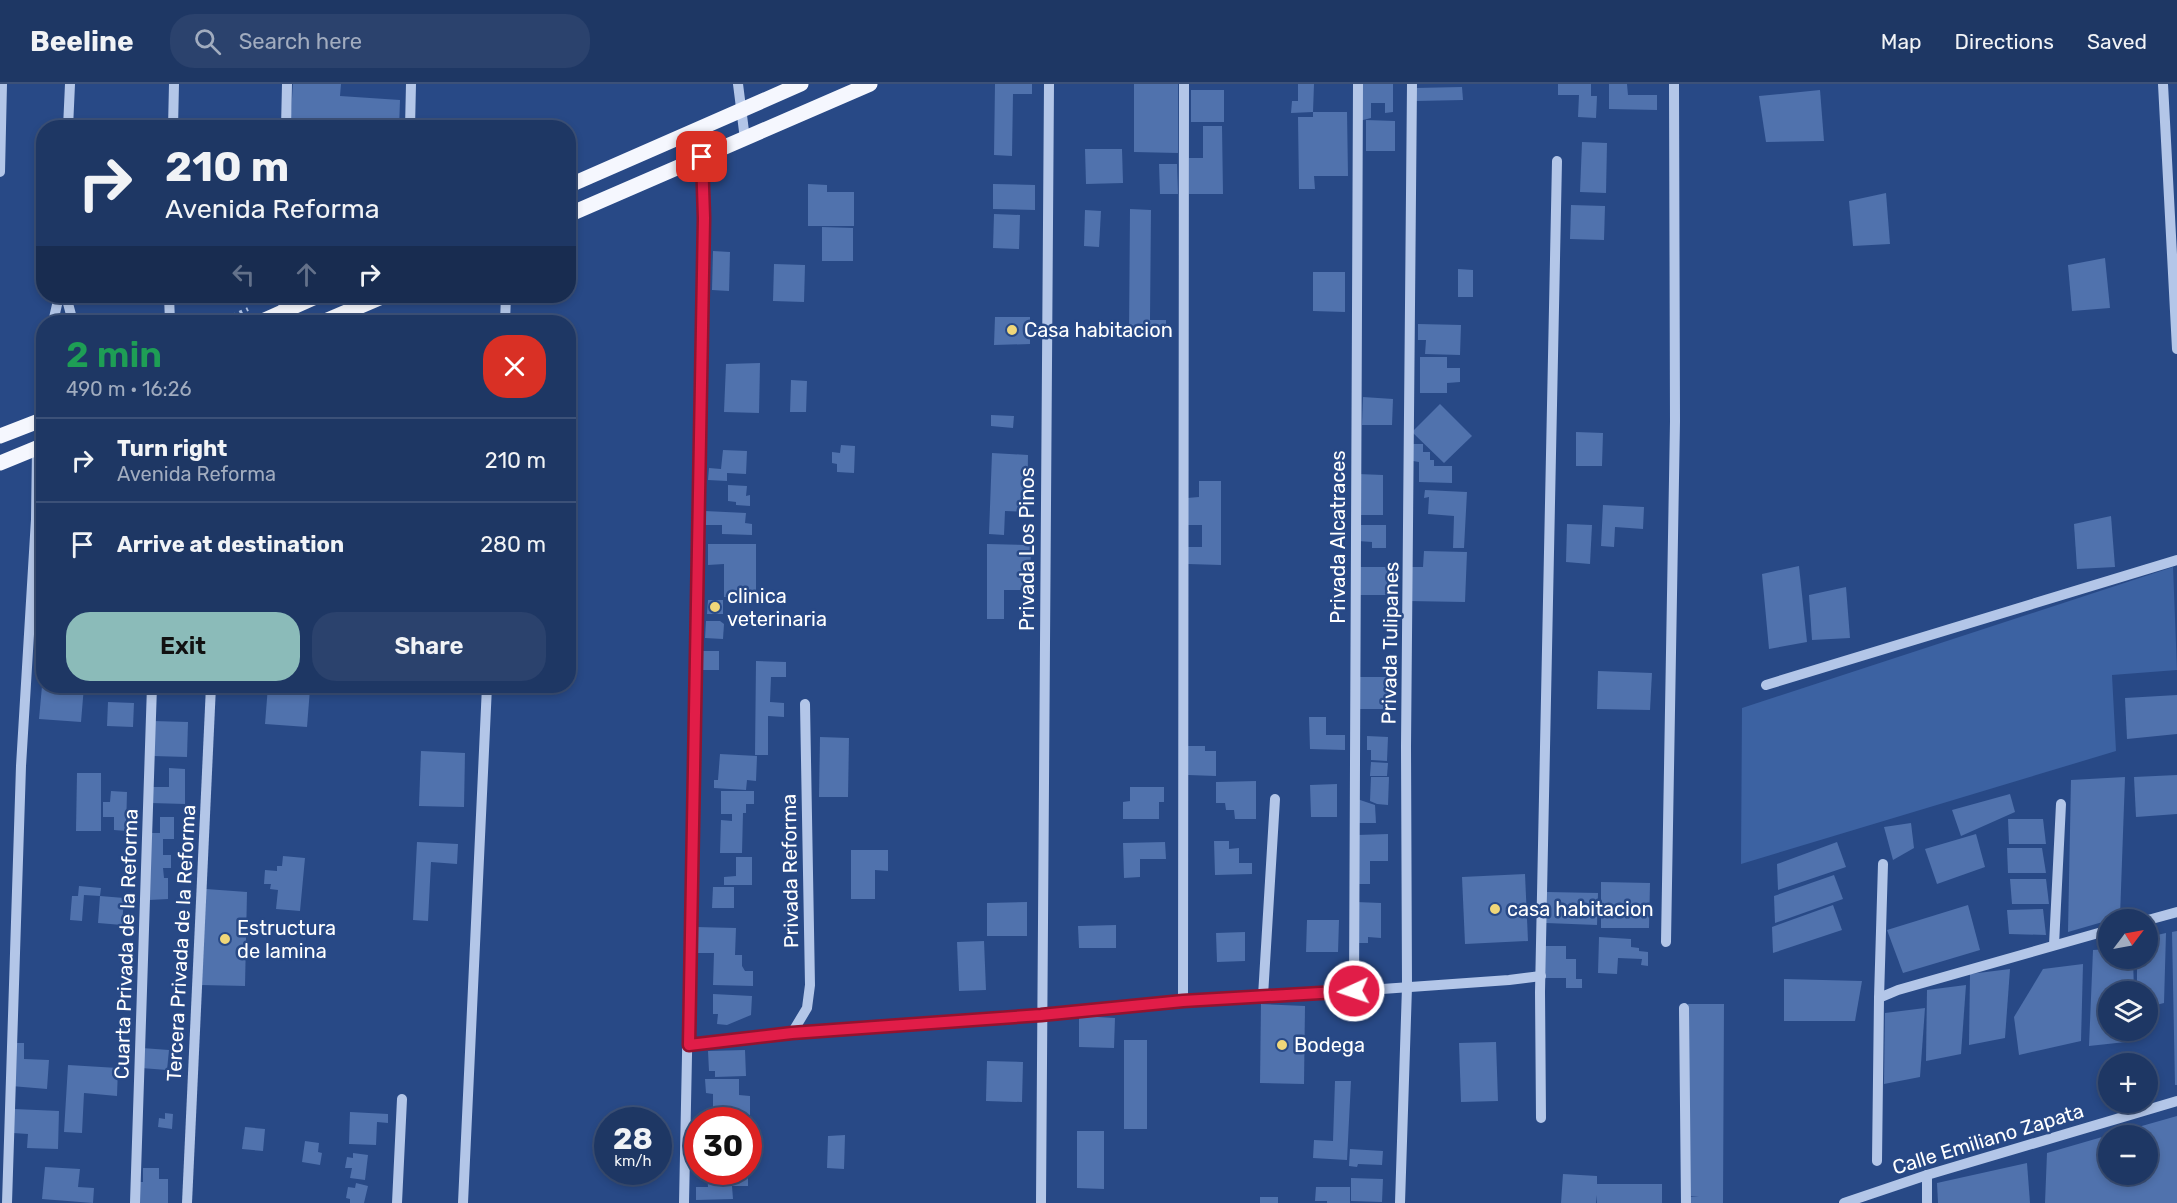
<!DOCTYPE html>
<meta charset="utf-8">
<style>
body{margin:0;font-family:Rubik,sans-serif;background:#2b426d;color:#f1f3f6;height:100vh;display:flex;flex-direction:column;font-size:22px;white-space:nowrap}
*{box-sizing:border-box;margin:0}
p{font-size:20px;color:#a1acbf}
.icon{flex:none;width:33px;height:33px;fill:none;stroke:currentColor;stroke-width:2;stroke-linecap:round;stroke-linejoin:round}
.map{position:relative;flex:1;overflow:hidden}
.details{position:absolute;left:36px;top:231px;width:540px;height:378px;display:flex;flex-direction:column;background:#1e3764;border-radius:24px;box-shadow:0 3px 9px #0003,0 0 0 2px #3c5178}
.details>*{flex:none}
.guide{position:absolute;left:36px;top:36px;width:540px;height:183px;border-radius:24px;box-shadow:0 3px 9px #0003,0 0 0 2px #3c5178;background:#1e3764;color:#f1f3f6;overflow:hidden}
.needle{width:39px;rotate:58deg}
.fabs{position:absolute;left:2098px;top:825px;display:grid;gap:12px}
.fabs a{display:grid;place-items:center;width:60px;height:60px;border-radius:50%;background:#1e3764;box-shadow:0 3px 9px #0003,0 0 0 2px #3c5178;font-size:30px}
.speed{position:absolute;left:594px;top:1023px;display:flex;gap:12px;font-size:30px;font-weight:700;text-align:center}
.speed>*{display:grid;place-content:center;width:78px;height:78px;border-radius:50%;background:#1e3764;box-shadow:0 3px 9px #0003,0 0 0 2px #3c5178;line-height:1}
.speed small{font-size:15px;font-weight:400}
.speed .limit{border:9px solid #d22;background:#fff;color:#111}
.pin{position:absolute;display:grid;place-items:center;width:51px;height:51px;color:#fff;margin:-26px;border-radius:12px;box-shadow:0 3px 9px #0006}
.me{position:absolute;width:66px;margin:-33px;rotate:267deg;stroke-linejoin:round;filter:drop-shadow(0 0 4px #0008)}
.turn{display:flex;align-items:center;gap:21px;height:126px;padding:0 30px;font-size:27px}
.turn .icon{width:78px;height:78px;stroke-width:2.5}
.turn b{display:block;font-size:42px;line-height:51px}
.lanes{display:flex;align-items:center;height:57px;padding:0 30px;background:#0003;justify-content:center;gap:30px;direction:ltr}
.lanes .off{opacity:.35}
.round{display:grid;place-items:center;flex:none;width:63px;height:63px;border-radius:24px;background:#2b426d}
.head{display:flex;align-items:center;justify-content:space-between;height:102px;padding:0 30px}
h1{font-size:36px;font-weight:600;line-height:45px;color:#1e9e55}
.primary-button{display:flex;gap:12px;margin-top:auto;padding:12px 30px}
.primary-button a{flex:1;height:69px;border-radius:24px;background:#8bbbb9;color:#111;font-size:24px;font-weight:600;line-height:69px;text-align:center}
.primary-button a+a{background:#2b426d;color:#f1f3f6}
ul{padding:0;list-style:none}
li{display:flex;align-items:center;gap:18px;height:84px;padding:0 30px;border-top:2px solid #3c5178}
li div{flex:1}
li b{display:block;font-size:22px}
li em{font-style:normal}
header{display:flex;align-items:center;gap:36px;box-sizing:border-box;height:84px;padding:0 30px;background:#1e3764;border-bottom:2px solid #3c5178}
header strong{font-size:28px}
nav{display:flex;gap:33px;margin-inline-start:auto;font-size:21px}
.search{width:420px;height:54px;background:#2b426d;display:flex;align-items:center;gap:15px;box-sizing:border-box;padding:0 21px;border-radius:24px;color:#a1acbf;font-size:22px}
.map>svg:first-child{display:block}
</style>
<header>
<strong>Beeline</strong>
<div class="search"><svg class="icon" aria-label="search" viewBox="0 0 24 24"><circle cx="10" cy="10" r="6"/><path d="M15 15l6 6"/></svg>Search here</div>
<nav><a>Map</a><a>Directions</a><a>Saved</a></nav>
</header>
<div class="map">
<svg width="2177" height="1119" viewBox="0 0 2177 1119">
<rect width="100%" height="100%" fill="#284986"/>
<!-- green -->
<path fill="#3c62a2" d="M2173,483L2177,586L2112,591L2116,667L1741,780L1742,624Z"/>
<!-- building -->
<g fill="#5072ad">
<path d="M293,0H341L340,12L400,16L399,44H290Z"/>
<path d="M995,0H1032V10H1013L1012,72L994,71Z"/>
<path d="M1134,0H1178V69L1134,68Z"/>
<path d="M1298,0H1314L1313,28L1291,29L1292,17H1298Z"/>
<path d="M1359,0H1393V28L1385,29V19H1371V34L1359,37Z"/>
<path d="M1558,0H1591V12H1597L1596,34L1578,33L1579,11H1558Z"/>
<path d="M1609,0H1627L1628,11H1657V26L1609,25Z"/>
<path d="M1462,3L1463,16L1416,17L1415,4Z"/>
<rect x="1191" y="6" width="33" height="32"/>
<path d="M1820,6L1824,57L1766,58L1759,12Z"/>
<path d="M1313,28H1347L1348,92H1314L1315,105H1299L1298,33H1313Z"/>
<path d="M1366,36L1395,37V67H1366Z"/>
<path d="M1203,42H1222L1223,110H1189V74H1203Z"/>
<path d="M1582,58L1607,59L1606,109L1580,108Z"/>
<path d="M1085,65H1122L1123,99L1086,100Z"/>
<path d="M1159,80H1177L1178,110H1160Z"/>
<path d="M808,100L827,101V108H854V142H808Z"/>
<path d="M993,100L1035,101V126L993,125Z"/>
<path d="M1886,109L1890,160L1853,162L1849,117Z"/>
<path d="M1571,121L1605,122L1604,156L1570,155Z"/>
<path d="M1130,125L1151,126L1150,236H1166V252L1129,251Z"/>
<path d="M1085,126L1101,127L1099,163L1084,162Z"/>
<path d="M994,130L1020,131L1019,165L993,164Z"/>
<path d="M822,143L853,144V177H822Z"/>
<path d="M713,167L730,168L729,207L712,206Z"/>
<path d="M2105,174L2110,224L2072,227L2068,181Z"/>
<path d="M774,180L805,181L804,218L773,217Z"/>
<path d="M1458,185L1473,186V213H1458Z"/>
<path d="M1313,188H1345V228L1313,227Z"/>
<path d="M447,230L465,231V238H446Z"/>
<path d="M995,233H1030V260L994,261Z"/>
<path d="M1418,240L1461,241L1460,271L1425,270L1426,256H1418Z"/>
<path d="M1420,273H1447V284H1460V298L1447,299V309H1420Z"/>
<path d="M760,279L759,329L724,328L726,280Z"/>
<path d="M791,296L807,297L806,328H790Z"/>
<path d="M1363,313L1393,315L1392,341H1362Z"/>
<path d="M1440,320L1472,352L1444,379L1412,348Z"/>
<path d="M991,331L1014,332L1013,344L991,342Z"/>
<path d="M1576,348L1603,349L1602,382H1576Z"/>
<path d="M1413,360H1423V368H1430V376H1434V382H1452V399L1419,398V378L1413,377Z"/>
<path d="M841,361L855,362L854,389L837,388V380L832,379V368L840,369Z"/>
<path d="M723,366L747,367L746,390L727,389V397L708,396L709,384L721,385Z"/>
<path d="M992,369L1028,371L1027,428L1005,427L1004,451L989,450Z"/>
<path d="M1358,390L1383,391V431H1358Z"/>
<path d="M1199,397H1221V481L1188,480V463H1202V441H1188L1187,414L1199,413Z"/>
<path d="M728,401L747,402L746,412L750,411V422L736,421V418L728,417Z"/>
<path d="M1425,406L1467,408L1464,464H1453L1454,432L1428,430L1429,413L1424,414Z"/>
<path d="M1603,421L1644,423L1643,445L1615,443L1614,463L1601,462Z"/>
<path d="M705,427L746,429L745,439L752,440V451L722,450V441H705Z"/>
<path d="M2111,432L2115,483L2077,485L2074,440Z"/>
<path d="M1567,440L1592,441L1590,480L1566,478Z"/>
<path d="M1358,441H1386V464H1372V458L1358,457Z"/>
<path d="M708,460H756V513H724V480L708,481Z"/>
<path d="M987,460L1031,461L1030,506H1004V535H987Z"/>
<path d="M1424,467L1467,468L1465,518L1408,517L1409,483H1423Z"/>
<path d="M1799,482L1807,558L1769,565L1762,490Z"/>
<rect x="1358" y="483" width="30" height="28"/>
<path d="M1846,503L1850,554L1812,556L1809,511Z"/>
<path d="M708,516H723V530H707Z"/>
<path d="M706,537H720L724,540L723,555L705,554Z"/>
<rect x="703" y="567" width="16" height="19"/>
<path d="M756,577L786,578V593H771L770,618L784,619V633L768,632V671H755Z"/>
<path d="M1598,587L1652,589L1650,626L1597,625Z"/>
<rect x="1358" y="593" width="31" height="32"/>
<path d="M42,602H84L81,638L39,635Z"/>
<path d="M268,602L310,605L307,643L265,640Z"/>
<path d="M2177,611V650L2127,655L2125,614Z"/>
<path d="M108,618L134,619L133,643L107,642Z"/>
<path d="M1309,633H1326V651H1345V666L1310,665Z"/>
<path d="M153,637L188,638L187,673L153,672Z"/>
<path d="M1367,652L1388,653L1387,677L1371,676V666H1367Z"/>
<path d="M820,653L849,654L848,713H819Z"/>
<path d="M1188,662H1205V667H1216V692L1188,691Z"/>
<path d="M421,667L465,669L464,723L419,722Z"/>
<path d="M720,670L757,672L756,697L747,696L746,706L714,704V696H718Z"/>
<path d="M1371,678L1388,679L1387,692H1370Z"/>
<path d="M169,684L185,685V720L151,719V703H169Z"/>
<path d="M77,689H101V747H76Z"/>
<path d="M2177,691V730L2136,733L2134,693Z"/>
<path d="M1371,693H1389L1388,721L1377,720L1370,717Z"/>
<path d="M2125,693L2120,833L2068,848L2071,696Z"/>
<path d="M1256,697V735H1235L1234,726H1226L1225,719H1216V698Z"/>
<path d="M1337,700V733H1311L1310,701Z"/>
<path d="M1130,703H1164V718H1159V735H1123V718L1130,717Z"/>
<path d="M111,707L127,708L126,747L114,746V733H103V718H110Z"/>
<path d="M721,707H754V720H746V729H743L742,769H720L721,736L732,737V730H721Z"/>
<path d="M2010,710L2015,728L1961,752L1952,726Z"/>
<path d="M1357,715L1375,721L1376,739H1358Z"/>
<path d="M160,733H174V755H163V771H171V784H163L164,794H168V815L149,816L151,749H160Z"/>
<path d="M2008,735H2043L2046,760H2009Z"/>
<path d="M1911,739L1914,764L1893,776L1884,743Z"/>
<path d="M1388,750V777H1370V800H1357V751Z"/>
<path d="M1976,750L1985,783L1937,800L1925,765Z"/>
<path d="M1214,757H1229V765L1239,764V779H1252V790L1215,791Z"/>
<path d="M417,758L458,760L457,780L431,778L428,837L413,836Z"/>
<path d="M1165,758L1166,775H1140V793L1124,794L1123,759Z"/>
<path d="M1837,758L1846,783L1778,806L1777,780Z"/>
<path d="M2007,764H2042L2046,789H2008Z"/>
<path d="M851,766H888V787L875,786V815H851Z"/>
<path d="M283,772L305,774L300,827L276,825L278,806L270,805L271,800H264L265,786L277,787V782H282Z"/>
<path d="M736,773H752V801H724V793L736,792Z"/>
<path d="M1525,790L1528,857L1465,860L1462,793Z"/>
<path d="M1834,791L1843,815L1775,839L1774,812Z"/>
<path d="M2010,795H2046L2049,820H2012Z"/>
<path d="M1601,798L1650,799L1649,844H1601Z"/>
<path d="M79,802L101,804L100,812L124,814L122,841L98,839L100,812L84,811L82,837L70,836L72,812H78Z"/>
<path d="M713,803H734V824H712Z"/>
<path d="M206,805L247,808L245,902L201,901Z"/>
<path d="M1547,808L1598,809L1597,841L1546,839Z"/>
<path d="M1027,818V852H987V819Z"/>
<path d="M1356,818L1381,819V854L1368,853V859H1356Z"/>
<path d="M1833,821L1842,846L1773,869L1772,843Z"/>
<path d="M1968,821L1980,866L1903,889L1887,846Z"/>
<path d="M2043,825L2046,851L2009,850L2007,826Z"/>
<path d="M1307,836H1339L1338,868H1306Z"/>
<path d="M1116,841V864H1079L1078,842Z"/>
<path d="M696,843L736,844L735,871H742V882L745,887H753V902L713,901L714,869H695Z"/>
<path d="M2177,847V1001H2175L2172,848Z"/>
<path d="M1245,848V877L1217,878L1216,849Z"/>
<path d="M2166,849L2164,919L2148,923V908H2137V874H2148V853Z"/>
<path d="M1599,853L1631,855V863L1639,864V867L1648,868V882L1641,881L1642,875L1618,874L1617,890L1598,889Z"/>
<path d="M984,857L986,906L959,907L957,858Z"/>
<path d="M1544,862H1566V875H1576V895H1582V904H1566V894H1544Z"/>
<path d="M2109,865V874H2133L2134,908H2109V946H2134L2135,957L2089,962L2093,866Z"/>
<path d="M2083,880L2081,957L2019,971L2014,933L2043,885Z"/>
<path d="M2010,885L2005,954L1969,961L1970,890Z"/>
<path d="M1784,895L1862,897L1855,937H1784Z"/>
<path d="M1966,901L1961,970L1926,977L1927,906Z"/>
<path d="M713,910L752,912L751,931L727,941L717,940L718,930H713Z"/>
<path d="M1261,920L1305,922L1304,1000L1260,999Z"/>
<path d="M1688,920H1724L1723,1119H1688V1113L1699,1112H1688Z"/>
<path d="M1925,924L1920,993L1884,1000L1885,929Z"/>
<path d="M1079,932L1115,934L1114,964L1079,963Z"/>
<rect x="1124" y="956" width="23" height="89"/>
<path d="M1496,958L1498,1017L1461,1018L1459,959Z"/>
<path d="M14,959H24V975L49,976L47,1005L11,1002Z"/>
<path d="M142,964L169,966L167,986L141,984Z"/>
<path d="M745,966L746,992L715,993V987H709L708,967Z"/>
<path d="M987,977L1023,978L1022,1018L986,1017Z"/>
<path d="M68,981L118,984L117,1012L84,1009L82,1049L64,1048Z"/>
<path d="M705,995H739V1011L750,1012V1031H713V1010L706,1009Z"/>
<path d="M1335,997H1351L1347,1076L1313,1074L1314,1056L1333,1057Z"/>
<path d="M14,1025L59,1027L58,1065L27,1064L28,1050L13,1049Z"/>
<path d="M350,1028L388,1030V1039L377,1038L376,1061L349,1060Z"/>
<path d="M165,1029L173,1030L172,1045L158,1043L159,1034L165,1035Z"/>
<path d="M2177,1032V1119H2045L2047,1069L2109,1051V1090H2148V1052L2110,1051Z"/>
<path d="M245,1043L265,1045L263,1067L242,1065Z"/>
<path d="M1077,1047H1104V1105L1077,1104Z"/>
<path d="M845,1051L844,1085L827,1084L828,1052Z"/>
<path d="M305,1057L319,1059L318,1068L322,1069L320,1081L302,1078Z"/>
<path d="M1350,1065L1383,1067L1382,1081L1358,1080L1357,1083L1349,1082Z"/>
<path d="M353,1069L368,1071L365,1096L350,1094L352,1084H345L347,1073L353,1074Z"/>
<path d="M2027,1079L2030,1119H1938L1937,1099Z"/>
<path d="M45,1083L80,1085L78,1103L94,1104L93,1119L42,1115Z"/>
<path d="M143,1084H159V1095H168V1119H137V1098H143Z"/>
<path d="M707,1088H748V1102H732L733,1115L696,1116V1103H708Z"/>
<path d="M1563,1090L1597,1092V1100H1662V1119H1597L1596,1111V1119H1561Z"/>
<path d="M1351,1094L1383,1095L1382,1118L1351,1117Z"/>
<path d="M356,1099L368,1102L364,1119H350V1115L346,1114L348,1103L355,1104Z"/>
<path d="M1316,1103H1350V1119H1327V1117H1315Z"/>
<rect x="1260" y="1113" width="18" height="6"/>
</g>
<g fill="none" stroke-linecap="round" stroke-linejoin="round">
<!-- path -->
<path stroke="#b3c6e8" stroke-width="4" stroke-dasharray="3 4.5" stroke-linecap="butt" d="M219,238L248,225"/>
<!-- minor -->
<g stroke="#b3c6e8" stroke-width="10">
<path d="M738,0L745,55"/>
<path d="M2163,0L2177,265"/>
<path d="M68,44L70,0"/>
<path d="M173,44L174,0"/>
<path d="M286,44L287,0"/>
<path d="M410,44L411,0"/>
<path d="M0,88L2,0"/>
<path d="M66,212L73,238"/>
<path d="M169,212L170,238"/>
<path d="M281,212L288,238"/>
<path d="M53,238L59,212"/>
<path d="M505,238L506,212"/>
<path d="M1766,601L2177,476"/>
<path d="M1883,780L1879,914L1898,906L2109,846"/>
<path d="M2148,836L2177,828"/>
<path d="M1666,858L1675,337L1674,0"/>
<path d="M2054,861L2061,720"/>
<path d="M1354,907L1358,0"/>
<path d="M1263,912L1275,715"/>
<path d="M1183,917L1184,0"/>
<path d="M1684,924L1686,1119"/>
<path d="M792,949L807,924L810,901L805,620"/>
<path d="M689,961L792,949L1041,931L1183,917L1354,907L1509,896L1541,892"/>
<path d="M1541,1034L1540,908L1557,77"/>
<path d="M1877,1077L1879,914"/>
<path d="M1927,1091V1119"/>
<path d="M7,1119L21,682L36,435L37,364"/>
<path d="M135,1119L152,602"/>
<path d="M187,1119L211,602"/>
<path d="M397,1119L402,1015"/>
<path d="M463,1119L487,602"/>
<path d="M684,1119L704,134L702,73L698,46"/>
<path d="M1041,1119L1049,0"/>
<path d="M1400,1119L1407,903L1406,663L1412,0"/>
<path d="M1844,1119L1927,1091L2177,1017"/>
</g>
<!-- major -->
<g stroke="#f5f7fe" stroke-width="15">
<path d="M568,102L801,0"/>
<path d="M568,131L870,0"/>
<path d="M260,238L318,212"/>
<path d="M323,238L384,212"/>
<path d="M0,352L44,335"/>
<path d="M0,379L44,361"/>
</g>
</g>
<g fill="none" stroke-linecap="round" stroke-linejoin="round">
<!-- route casing -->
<g stroke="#92132f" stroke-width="15">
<path id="route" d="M702,73L704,134L689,961L792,949L1041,931L1183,917L1354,907"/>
</g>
<!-- route -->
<use href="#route" stroke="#e11d48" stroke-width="10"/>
</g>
<!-- markers -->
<g fill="#f0d779" stroke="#284986" stroke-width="2">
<circle cx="1012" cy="246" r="6"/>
<circle cx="715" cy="523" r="6"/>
<circle cx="1495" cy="825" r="6"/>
<circle cx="225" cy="855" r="6"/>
<circle cx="1282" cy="961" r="6"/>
</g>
<g text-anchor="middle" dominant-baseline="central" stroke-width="5" stroke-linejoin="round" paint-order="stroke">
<!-- poi labels -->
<g font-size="20" fill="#fff" stroke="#284986" text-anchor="start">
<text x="1024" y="246">Casa habitacion</text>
<text x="727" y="512">clinica<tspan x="727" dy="23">veterinaria</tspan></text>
<text x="1507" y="825">casa habitacion</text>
<text x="237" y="844">Estructura<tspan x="237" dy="23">de lamina</tspan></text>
<text x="1294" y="961">Bodega</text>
</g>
<!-- street labels -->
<g font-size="20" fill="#fff" stroke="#284986">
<text transform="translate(1338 453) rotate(-90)">Privada Alcatraces</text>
<text transform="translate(1027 465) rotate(-90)">Privada Los Pinos</text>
<text transform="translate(1390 559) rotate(-89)">Privada Tulipanes</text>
<text transform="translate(790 787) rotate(-91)">Privada Reforma</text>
<text transform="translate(181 859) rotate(-87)">Tercera Privada de la Reforma</text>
<text transform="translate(126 860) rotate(-88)">Cuarta Privada de la Reforma</text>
<text transform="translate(1988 1055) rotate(-17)">Calle Emiliano Zapata</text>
</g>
</g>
</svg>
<div class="fabs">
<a><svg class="needle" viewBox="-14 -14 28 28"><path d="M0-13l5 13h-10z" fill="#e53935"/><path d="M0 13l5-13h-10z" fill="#a1acbf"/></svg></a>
<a><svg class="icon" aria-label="layers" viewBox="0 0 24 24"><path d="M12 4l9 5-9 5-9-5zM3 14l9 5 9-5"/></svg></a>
<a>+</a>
<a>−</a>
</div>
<div class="speed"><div>28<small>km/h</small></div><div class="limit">30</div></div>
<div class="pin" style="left:702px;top:73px;background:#d93025"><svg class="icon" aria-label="arrive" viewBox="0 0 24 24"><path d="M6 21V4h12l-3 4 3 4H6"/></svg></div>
<svg class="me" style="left:1354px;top:907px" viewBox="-20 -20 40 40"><circle r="17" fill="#e11d48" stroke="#fff" stroke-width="3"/><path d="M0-11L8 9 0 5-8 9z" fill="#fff"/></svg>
<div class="guide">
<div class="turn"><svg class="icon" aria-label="right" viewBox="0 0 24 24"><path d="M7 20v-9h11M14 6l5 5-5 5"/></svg><div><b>210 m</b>Avenida Reforma</div></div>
<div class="lanes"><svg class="icon off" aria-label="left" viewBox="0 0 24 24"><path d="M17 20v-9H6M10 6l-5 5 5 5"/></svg><svg class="icon off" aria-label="ahead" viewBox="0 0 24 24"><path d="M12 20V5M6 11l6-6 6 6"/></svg><svg class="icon" aria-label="right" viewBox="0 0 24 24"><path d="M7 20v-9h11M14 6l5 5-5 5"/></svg></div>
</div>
<section class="details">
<div class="head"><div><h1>2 min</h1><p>490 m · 16:26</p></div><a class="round" style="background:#d93025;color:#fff"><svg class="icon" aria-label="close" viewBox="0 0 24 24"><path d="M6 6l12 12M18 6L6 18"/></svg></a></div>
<ul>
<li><svg class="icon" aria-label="right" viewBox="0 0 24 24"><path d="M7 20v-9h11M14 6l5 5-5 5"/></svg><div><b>Turn right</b><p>Avenida Reforma</p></div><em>210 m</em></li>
<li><svg class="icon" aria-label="arrive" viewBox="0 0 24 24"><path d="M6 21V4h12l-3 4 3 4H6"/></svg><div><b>Arrive at destination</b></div><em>280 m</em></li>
</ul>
<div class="primary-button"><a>Exit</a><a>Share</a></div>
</section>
</div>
